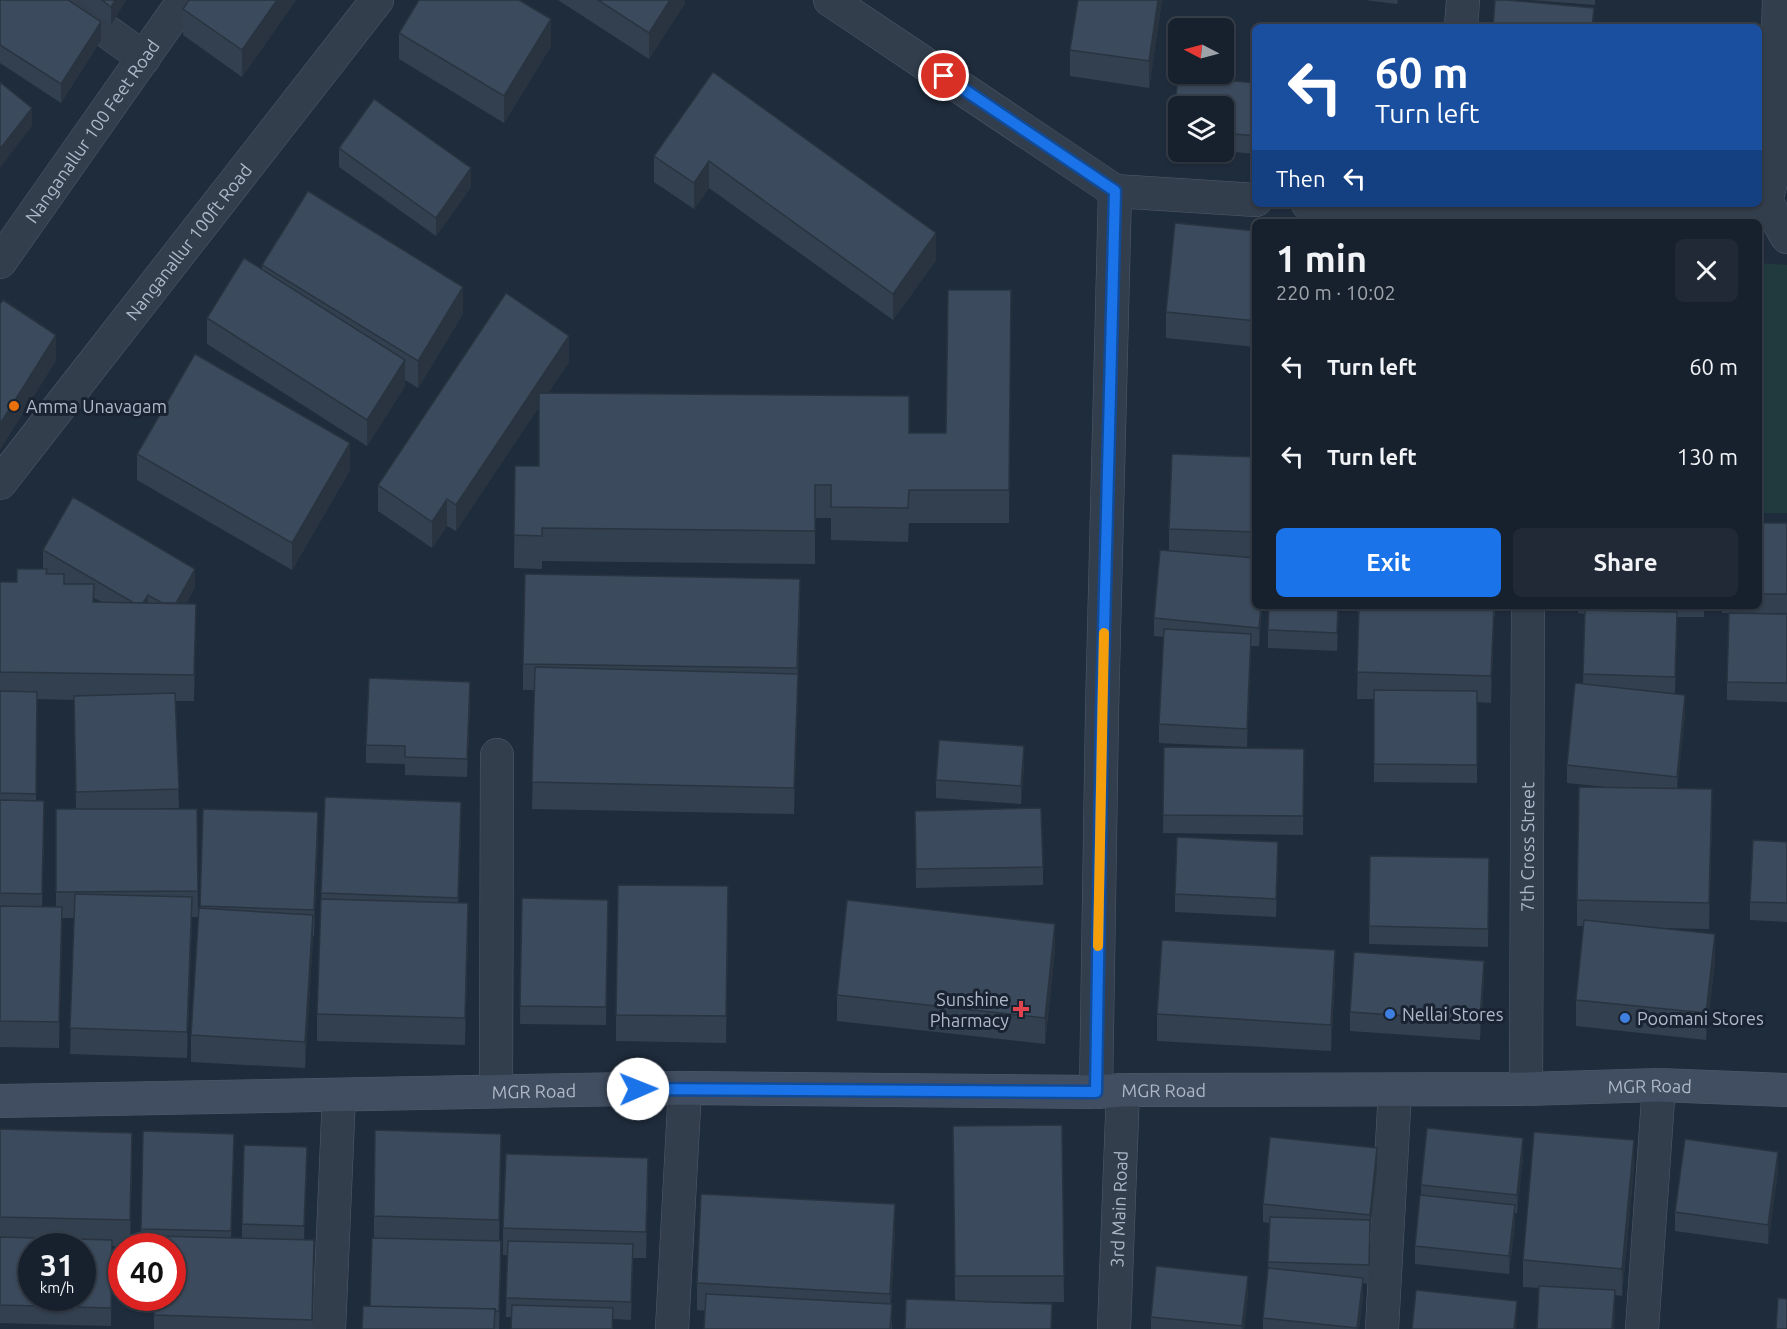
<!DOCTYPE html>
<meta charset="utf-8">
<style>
body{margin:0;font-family:Ubuntu,sans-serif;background:#202935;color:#f1f3f6;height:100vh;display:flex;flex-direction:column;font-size:22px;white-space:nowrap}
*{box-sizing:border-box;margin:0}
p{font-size:20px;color:#9ea3aa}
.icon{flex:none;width:33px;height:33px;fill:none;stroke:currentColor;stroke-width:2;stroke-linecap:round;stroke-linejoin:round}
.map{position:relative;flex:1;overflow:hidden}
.sheet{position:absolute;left:1252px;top:219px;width:510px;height:390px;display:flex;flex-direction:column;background:#17212d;border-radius:9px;box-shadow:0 2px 4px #0004,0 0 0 2px #363e49}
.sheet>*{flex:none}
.hud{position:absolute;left:1252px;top:24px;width:510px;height:183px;border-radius:9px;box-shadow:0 2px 4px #0004,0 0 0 2px #363e49;background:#1a4fa0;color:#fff;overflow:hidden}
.needle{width:39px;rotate:276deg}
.tools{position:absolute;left:1168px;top:18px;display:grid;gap:12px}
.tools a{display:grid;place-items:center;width:66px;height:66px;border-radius:9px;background:#17212d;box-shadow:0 2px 4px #0004,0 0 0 2px #363e49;font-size:30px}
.speed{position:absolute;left:18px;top:1233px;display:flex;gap:12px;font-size:30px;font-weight:700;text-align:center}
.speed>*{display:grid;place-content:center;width:78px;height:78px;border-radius:50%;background:#17212d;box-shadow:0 2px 4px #0004,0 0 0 2px #363e49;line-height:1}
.speed small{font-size:15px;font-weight:400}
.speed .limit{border:9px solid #d22;background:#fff;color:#111}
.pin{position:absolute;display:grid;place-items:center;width:51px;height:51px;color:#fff;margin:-26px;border:3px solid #fff;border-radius:50%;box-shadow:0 2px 6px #0007}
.me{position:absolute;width:66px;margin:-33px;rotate:89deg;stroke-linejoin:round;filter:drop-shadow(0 0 4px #0008)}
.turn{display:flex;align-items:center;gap:21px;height:126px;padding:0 24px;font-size:27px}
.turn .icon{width:78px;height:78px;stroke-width:2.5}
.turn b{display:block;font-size:42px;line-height:51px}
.then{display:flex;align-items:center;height:57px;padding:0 24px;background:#0003;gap:12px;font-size:22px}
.round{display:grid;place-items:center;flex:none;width:63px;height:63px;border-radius:9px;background:#202935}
.head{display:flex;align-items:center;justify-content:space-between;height:102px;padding:0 24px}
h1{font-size:36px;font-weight:600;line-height:45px}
.primary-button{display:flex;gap:12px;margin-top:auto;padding:12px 24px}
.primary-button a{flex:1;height:69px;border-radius:9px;background:#1a73e8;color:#fff;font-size:24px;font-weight:600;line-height:69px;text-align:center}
.primary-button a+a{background:#202935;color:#f1f3f6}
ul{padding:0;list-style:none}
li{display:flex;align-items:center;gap:18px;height:90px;padding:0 24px}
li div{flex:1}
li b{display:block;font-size:22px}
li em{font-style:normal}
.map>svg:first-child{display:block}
</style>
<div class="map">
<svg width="1787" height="1329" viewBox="0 0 1787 1329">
<rect width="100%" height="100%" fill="#1f2c3c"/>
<!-- garden -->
<path fill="#213a3d" d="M1760,263L1787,265V513H1760Z"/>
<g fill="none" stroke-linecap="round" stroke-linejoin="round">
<!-- street casing -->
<g stroke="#515b6a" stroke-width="34">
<g id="street">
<path d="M63,0L144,58"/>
<path d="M830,0L1115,191L1102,711L1096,1092"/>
<path d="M1461,27L1463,0"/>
<path d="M1115,191L1256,200"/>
<path d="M1766,201L1787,237"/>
<path d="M1308,204L1530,221L1727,215L1748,216L1766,201L1774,170L1779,0"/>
<path id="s1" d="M0,262L184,0"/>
<path id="s2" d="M0,483L377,0"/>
<path id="s3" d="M1526,1089L1528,606"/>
<path d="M496,1091L497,755"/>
<path d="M329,1329L339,1095"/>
<path d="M672,1329L685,1088"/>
<path id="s4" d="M1114,1329L1123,1090"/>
<path d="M1382,1329L1395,1090"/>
<path d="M1642,1329L1659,1085"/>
</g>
</g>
<!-- secondary casing -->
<g stroke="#515b6a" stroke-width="34">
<g id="secondary">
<path id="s5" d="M0,1101L685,1088L1096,1092L1123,1090L1526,1089L1659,1085L1787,1090"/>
</g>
</g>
<!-- street -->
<use href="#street" stroke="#333e4c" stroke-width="33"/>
<!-- secondary -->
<use href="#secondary" stroke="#414d60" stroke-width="33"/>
</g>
<!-- wall -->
<g fill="#33404f" fill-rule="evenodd">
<path d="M0,0L101,40L61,103L0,63Z"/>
<path d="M79,0H126L111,25Z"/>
<path d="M189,0H296L242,77L183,35V9Z"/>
<path d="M558,0H685V3L649,59Z"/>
<path d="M1078,0H1162L1149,88L1070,76V50Z"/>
<path d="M1365,0H1398L1397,4Z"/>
<path d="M1529,0H1595V5Z"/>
<path d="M399,33L551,46L504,123L399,59Z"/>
<path d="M713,72L936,260L893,320L709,188L694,209L654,182V156Z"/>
<path d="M1178,76L1256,83V154L1224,151V106H1179V147H1173V128Z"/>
<path d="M339,148L471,187L436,236L339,167Z"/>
<path d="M1256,231V347L1166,338V312Z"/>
<path d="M262,265L463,314L418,388L405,380V386L367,446L207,344V318L262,270Z"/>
<path d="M1011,290L1009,523H909L908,542L831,540V518H815V564L542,561V569L514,568L515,466H539V407L456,531L447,526L432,548L378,511V485L569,362L548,393L909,433H946Z"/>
<path d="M137,454L350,470L292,570L137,480Z"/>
<path d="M1256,457V606H1262L1259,646H1251L1247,747L1159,743V724L1164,637L1154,636V618L1169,550V529Z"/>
<path d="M1760,523H1787V613H1722V606H1760Z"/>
<path d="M43,550L195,587L186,604H196L194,701H175L179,808L132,809H197L198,917H192L187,1058L70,1054L74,918H62L59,1048L0,1047V582H17L45,569L43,568ZM94,598L102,602H94ZM37,699L74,700L76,809H56V907H42L44,827L36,800Z"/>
<path d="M800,605L794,814L532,809L535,690H523V664Z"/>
<path d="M1339,606L1337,651L1268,648V630Z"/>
<path d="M1357,606H1495V616H1494L1491,703L1477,702V783L1374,782V699H1357L1359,612H1357Z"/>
<path d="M1578,606H1704V617H1677L1675,694L1685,713L1677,789L1712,816L1709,929L1662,928L1715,960L1706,1040L1576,1026V1000L1583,926H1577V900L1606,787L1567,783V765L1583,684L1585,614L1578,613Z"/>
<path d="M1787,614V702L1727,700V682Z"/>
<path d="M470,700L467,777L405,775V764L366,763V745Z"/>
<path d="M1164,747L1304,749L1303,835L1163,833Z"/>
<path d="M1024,764L1021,804L936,798V780Z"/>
<path d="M325,797L461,828L458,903L468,930L465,1045L317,1041V1014Z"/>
<path d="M203,809L318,839L314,936H313L305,1068L191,1062V1035L200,908Z"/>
<path d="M915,811L1043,867V885L916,888Z"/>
<path d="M1787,842V922L1750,920V902Z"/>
<path d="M1370,856L1489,858L1488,947L1369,944Z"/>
<path d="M1278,860L1276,917L1175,912V894Z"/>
<path d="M522,898L608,900L606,1025L520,1024Z"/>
<path d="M728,913L726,1043L616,1041V1015Z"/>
<path d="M1055,950L1045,1044L837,1021V995Z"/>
<path d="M1335,977L1331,1051L1157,1041V1014Z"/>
<path d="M1484,979L1480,1040L1350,1031V1012Z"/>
<path d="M1062,1125L1064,1302H994L1052,1329L955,1301L953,1126Z"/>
<path d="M0,1129L132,1159L130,1246H112L111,1326L0,1323Z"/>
<path d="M234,1152L231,1238H242V1224L307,1165L304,1240L314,1266L313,1329H154V1298L172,1246H141V1229Z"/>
<path d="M1523,1157L1517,1213H1515V1223L1509,1274L1415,1264V1246L1421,1195V1185Z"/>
<path d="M501,1161L499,1241L501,1259L499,1329H362L370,1307L374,1238V1216Z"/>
<path d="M1377,1167L1370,1230L1369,1284L1363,1283V1296L1359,1329H1263V1318L1268,1269L1269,1223L1263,1222V1204Z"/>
<path d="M1634,1167L1622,1296L1615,1295L1614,1329H1537L1539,1288L1523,1287V1260Z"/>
<path d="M1778,1170L1768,1244L1675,1231V1212Z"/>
<path d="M648,1185L646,1258H633L631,1320L613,1319V1329H511L512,1317H506L507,1255H503V1228Z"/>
<path d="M895,1231L891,1304L892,1329L697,1310V1283Z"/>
<path d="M1248,1294L1244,1329H1151V1317Z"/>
</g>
<!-- shaded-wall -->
<g fill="#293440">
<path d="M115,0H126L111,25V7Z"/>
<path d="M277,0H296L242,77V50Z"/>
<path d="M670,0H685V3L649,59V33Z"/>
<path d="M1158,0H1162L1149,88V61Z"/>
<path d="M551,19V46L504,123V96Z"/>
<path d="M101,22V40L61,103V84Z"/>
<path d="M32,108V126L0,168V149Z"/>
<path d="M709,161V188L694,209V183Z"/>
<path d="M471,168V187L436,236V218Z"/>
<path d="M936,233V260L893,320V294Z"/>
<path d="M463,287V314L418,388V361Z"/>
<path d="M56,335V361L0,450V424Z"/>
<path d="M569,336V362L456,531V505Z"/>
<path d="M405,360V386L367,446V420Z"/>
<path d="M350,443V470L292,570V543Z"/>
<path d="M447,499V526L432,548V522Z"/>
<path d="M195,569V587L173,628V609Z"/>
<path d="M800,579L798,700L794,814V788Z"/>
<path d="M148,595V613L141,607Z"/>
<path d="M1261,606H1262L1259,646V628Z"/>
<path d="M1338,606H1339L1337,651V633Z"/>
<path d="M1494,606V625L1491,703V676Z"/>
<path d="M1251,634V652L1247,747V729Z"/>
<path d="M470,682V700L467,777V759Z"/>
<path d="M1685,695V713L1677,795V777Z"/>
<path d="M1024,746V764L1021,804V786Z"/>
<path d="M1712,789V816L1709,929V903Z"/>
<path d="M44,801V827L42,920V894Z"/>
<path d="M461,802V828L458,925V898Z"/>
<path d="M318,812V839L314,936V910Z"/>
<path d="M1278,842V860L1276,917V899Z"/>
<path d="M192,897V924L187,1058V1032Z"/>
<path d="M468,903V930L465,1045V1018Z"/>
<path d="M62,907V933L59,1048V1022Z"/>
<path d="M313,915V941L305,1068V1042Z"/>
<path d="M1055,924V950L1045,1044V1018Z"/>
<path d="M1715,934V960L1706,1040V1013Z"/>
<path d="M1335,950V977L1331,1051V1025Z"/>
<path d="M1484,961V979L1480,1040V1021Z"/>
<path d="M132,1133V1159L130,1246V1220Z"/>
<path d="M234,1134V1152L231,1249V1231Z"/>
<path d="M501,1134V1161L499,1246V1220Z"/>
<path d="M1523,1138V1157L1517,1213V1195Z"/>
<path d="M1634,1140V1167L1622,1296V1269Z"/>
<path d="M307,1147V1165L304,1244V1226Z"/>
<path d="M1377,1148V1167L1370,1230L1369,1284L1370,1215Z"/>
<path d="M1778,1152V1170L1768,1244V1225Z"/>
<path d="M648,1158V1185L646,1258V1232Z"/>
<path d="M895,1204V1231L890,1320V1294Z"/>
<path d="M1515,1205V1223L1509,1274V1256Z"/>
<path d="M314,1240V1266L312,1329V1320Z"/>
<path d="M1248,1276V1294L1244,1329H1242Z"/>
<path d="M1363,1278V1296L1359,1329H1357Z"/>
<path d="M1615,1290L1614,1329H1612Z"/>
<path d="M1517,1301L1516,1329H1514Z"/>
</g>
<!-- building -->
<g fill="#3b4a5c" stroke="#293440" stroke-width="1.5" fill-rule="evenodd">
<path d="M0,0H68L101,22L61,84L0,45Z"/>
<path d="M102,0H115L111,7Z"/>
<path d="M189,0H277L242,50L183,9Z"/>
<path d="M419,0H519L551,19L504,96L399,33Z"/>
<path d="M598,0H670L649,33Z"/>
<path d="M1078,0H1158L1149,61L1070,50Z"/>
<path d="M1495,0H1507L1594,8L1592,27H1493Z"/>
<path d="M713,72L936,233L893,294L709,161L694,183L654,156Z"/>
<path d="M1178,76L1256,83V136L1224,133V106H1179V129L1173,128Z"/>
<path d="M0,82L32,108L0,149Z"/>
<path d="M374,99L471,168L436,218L339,148Z"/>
<path d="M308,191L463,287L418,361L262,265Z"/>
<path d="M1175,223L1256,231V321L1166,312Z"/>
<path d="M244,258L405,360L367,420L207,318Z"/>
<path d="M948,290H1011L1009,490H909L908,508L831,507V485H815V531L542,528V536L514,535L515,466H539V393L909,396V433H946Z"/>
<path d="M506,293L569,336L456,505L447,499L432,522L378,485Z"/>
<path d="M3,300L56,335L0,424V304Z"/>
<path d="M195,354L350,443L292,543L137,454Z"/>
<path d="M1172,454L1256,457V532L1169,529Z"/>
<path d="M73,497L195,569L176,603H162L148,595L143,603H134L43,550Z"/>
<rect x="1760" y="523" width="27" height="71"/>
<path d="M1160,550L1256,558V606H1261L1259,628L1154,618Z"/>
<path d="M17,569H47L46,574H64V584H94L93,602L196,604L194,675L0,672V582H17Z"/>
<path d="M525,574L800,579L797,668L523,664Z"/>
<path d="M1269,606H1338L1337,633L1268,630Z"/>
<path d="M1359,606H1494L1491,676L1357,672Z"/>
<path d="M1585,610L1677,612L1675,677L1583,674Z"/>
<path d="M1729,613L1787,614V683L1727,682Z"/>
<path d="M1164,629L1251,634L1247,729L1159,724Z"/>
<path d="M535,667L798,674L794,788L532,782Z"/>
<path d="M369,678L470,682L467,759L405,757V746L366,745Z"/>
<path d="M1575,683L1685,695L1677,777L1567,765Z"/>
<path d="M1374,690L1477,691V765L1374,764Z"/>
<path d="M0,691L37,692L36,794L0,793Z"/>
<path d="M175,693L179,789L76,792L74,696Z"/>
<path d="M939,740L1024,746L1021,786L936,780Z"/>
<path d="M1164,747L1304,749L1303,816L1163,815Z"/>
<path d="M1579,787L1712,789L1709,903L1577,900Z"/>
<path d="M325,797L461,802L458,898L321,893Z"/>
<path d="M0,800L44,801L42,894L0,893Z"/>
<path d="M1041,808L1043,867L916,869L915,811Z"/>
<path d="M56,809H197L198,891L56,892Z"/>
<path d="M203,809L318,812L314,910L200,906Z"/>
<path d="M1177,837L1278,842L1276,899L1175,894Z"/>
<path d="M1753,840L1787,842V903L1750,902Z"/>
<path d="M1370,856L1489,858L1488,929L1369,926Z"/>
<path d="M618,885L728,886L726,1016L616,1015Z"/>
<path d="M75,894L192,897L187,1032L70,1028Z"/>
<path d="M522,898L608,900L606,1007L520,1006Z"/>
<path d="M321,899L468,903L465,1018L317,1014Z"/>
<path d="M847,900L1055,924L1045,1018L837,995Z"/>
<path d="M0,906L62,907L59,1022L0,1021Z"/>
<path d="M199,908L313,915L305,1042L191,1035Z"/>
<path d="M1584,920L1715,934L1706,1013L1576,1000Z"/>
<path d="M1162,940L1335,950L1331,1025L1157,1014Z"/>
<path d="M1354,952L1484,961L1480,1021L1350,1012Z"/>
<path d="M1062,1125L1064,1276H955L953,1126Z"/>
<path d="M1427,1128L1523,1138L1517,1195L1421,1185Z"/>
<path d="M0,1129L132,1133L130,1220L0,1217Z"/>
<path d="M375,1130L501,1134L499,1220L374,1216Z"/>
<path d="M143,1131L234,1134L231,1231L141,1229Z"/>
<path d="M1534,1132L1634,1140L1622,1269L1523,1260Z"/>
<path d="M1270,1137L1377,1148L1370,1215L1263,1204Z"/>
<path d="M1685,1139L1778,1152L1768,1225L1675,1212Z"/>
<path d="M244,1145L307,1147L304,1226L242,1224Z"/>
<path d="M506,1154L648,1158L646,1232L503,1228Z"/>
<path d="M701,1194L895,1204L890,1294L697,1283Z"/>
<path d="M1420,1195L1515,1205L1509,1256L1415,1246Z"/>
<path d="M1270,1217L1370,1220L1369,1265L1268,1262Z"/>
<path d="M156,1236L314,1240L312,1320L154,1315V1298H172V1246H156Z"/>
<path d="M0,1237L112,1240L111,1308L0,1305ZM32,1246H82V1298H32Z"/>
<path d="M372,1238L501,1241L499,1311H495V1309L370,1307Z"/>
<path d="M508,1241L633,1244L631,1302L506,1298Z"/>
<path d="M1156,1266L1248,1276L1242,1326L1151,1317Z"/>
<path d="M1268,1268L1363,1278L1357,1328L1263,1318Z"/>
<path d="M1539,1286L1615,1290L1612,1329H1537Z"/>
<path d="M1416,1290L1517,1301L1514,1329H1412Z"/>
<path d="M706,1294L892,1304L890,1329H704Z"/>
<path d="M1778,1298L1787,1299V1329H1776Z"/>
<path d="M906,1299L1052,1304L1051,1329H905Z"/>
<path d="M512,1305L613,1308L612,1329H511Z"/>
<path d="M363,1306L495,1309L494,1329H362Z"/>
</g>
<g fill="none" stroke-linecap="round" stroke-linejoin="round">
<!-- route casing -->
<g stroke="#114b97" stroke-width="15">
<path id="route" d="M638,1089L1096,1092L1102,711L1115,191L944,76"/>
</g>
<!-- route -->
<use href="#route" stroke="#1a73e8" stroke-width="10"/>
<!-- slow -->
<path stroke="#f59e0b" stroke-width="10" d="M1098,946L1104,633"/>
</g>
<!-- markers -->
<circle fill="#e8710a" stroke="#192331" stroke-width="2" cx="14" cy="406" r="6"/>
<path fill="#e0444e" stroke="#192331" stroke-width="2" d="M1018 1000h6v6h6v6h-6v6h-6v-6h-6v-6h6z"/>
<g fill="#3f7fe0" stroke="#192331" stroke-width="2">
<circle cx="1390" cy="1014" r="6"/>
<circle cx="1625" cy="1018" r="6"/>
</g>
<g text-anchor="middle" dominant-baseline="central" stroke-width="6" stroke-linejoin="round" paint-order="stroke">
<!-- street labels -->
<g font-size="18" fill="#aeb8c8" stroke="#192331">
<text stroke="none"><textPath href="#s1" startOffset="160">Nanganallur 100 Feet Road</textPath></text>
<text stroke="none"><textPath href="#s2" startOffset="306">Nanganallur 100ft Road</textPath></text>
<text stroke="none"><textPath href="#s3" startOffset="242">7th Cross Street</textPath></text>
<text stroke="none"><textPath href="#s5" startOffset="1650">MGR Road</textPath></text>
<text stroke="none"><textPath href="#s5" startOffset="1164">MGR Road</textPath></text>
<text stroke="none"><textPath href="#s5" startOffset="534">MGR Road</textPath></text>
<text stroke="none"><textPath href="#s4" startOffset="120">3rd Main Road</textPath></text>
</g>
<!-- poi labels -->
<g font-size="18" fill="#aeb8c8" stroke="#192331" text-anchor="start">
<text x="26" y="406">Amma Unavagam</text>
<text x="1009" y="999" text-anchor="end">Sunshine<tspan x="1009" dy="21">Pharmacy</tspan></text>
<text x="1402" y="1014">Nellai Stores</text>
<text x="1637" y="1018">Poomani Stores</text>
</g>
</g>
</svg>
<div class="tools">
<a><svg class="needle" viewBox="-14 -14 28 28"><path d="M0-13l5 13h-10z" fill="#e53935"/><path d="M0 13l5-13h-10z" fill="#9ea3aa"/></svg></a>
<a><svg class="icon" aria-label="layers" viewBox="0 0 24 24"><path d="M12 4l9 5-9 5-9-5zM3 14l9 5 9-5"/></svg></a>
</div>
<div class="speed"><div>31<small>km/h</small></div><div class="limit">40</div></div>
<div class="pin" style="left:944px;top:76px;background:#d93025"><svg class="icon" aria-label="arrive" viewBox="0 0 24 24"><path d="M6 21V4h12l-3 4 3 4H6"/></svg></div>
<svg class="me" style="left:638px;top:1089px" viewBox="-20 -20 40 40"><circle r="19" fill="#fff"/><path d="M0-13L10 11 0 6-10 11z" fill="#1a73e8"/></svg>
<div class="hud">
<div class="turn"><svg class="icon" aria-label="left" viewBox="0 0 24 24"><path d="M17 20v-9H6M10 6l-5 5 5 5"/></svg><div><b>60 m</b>Turn left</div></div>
<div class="then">Then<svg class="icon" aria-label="left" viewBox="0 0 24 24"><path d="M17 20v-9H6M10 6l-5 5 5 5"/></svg></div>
</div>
<section class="sheet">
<div class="head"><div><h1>1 min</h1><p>220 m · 10:02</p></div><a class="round"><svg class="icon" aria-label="close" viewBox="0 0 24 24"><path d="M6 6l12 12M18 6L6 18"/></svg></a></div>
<ul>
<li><svg class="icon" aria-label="left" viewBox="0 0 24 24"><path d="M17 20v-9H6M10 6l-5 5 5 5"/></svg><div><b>Turn left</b></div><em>60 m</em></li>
<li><svg class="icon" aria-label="left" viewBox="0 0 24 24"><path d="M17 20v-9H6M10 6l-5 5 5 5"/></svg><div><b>Turn left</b></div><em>130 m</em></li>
</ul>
<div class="primary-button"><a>Exit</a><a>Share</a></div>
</section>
</div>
